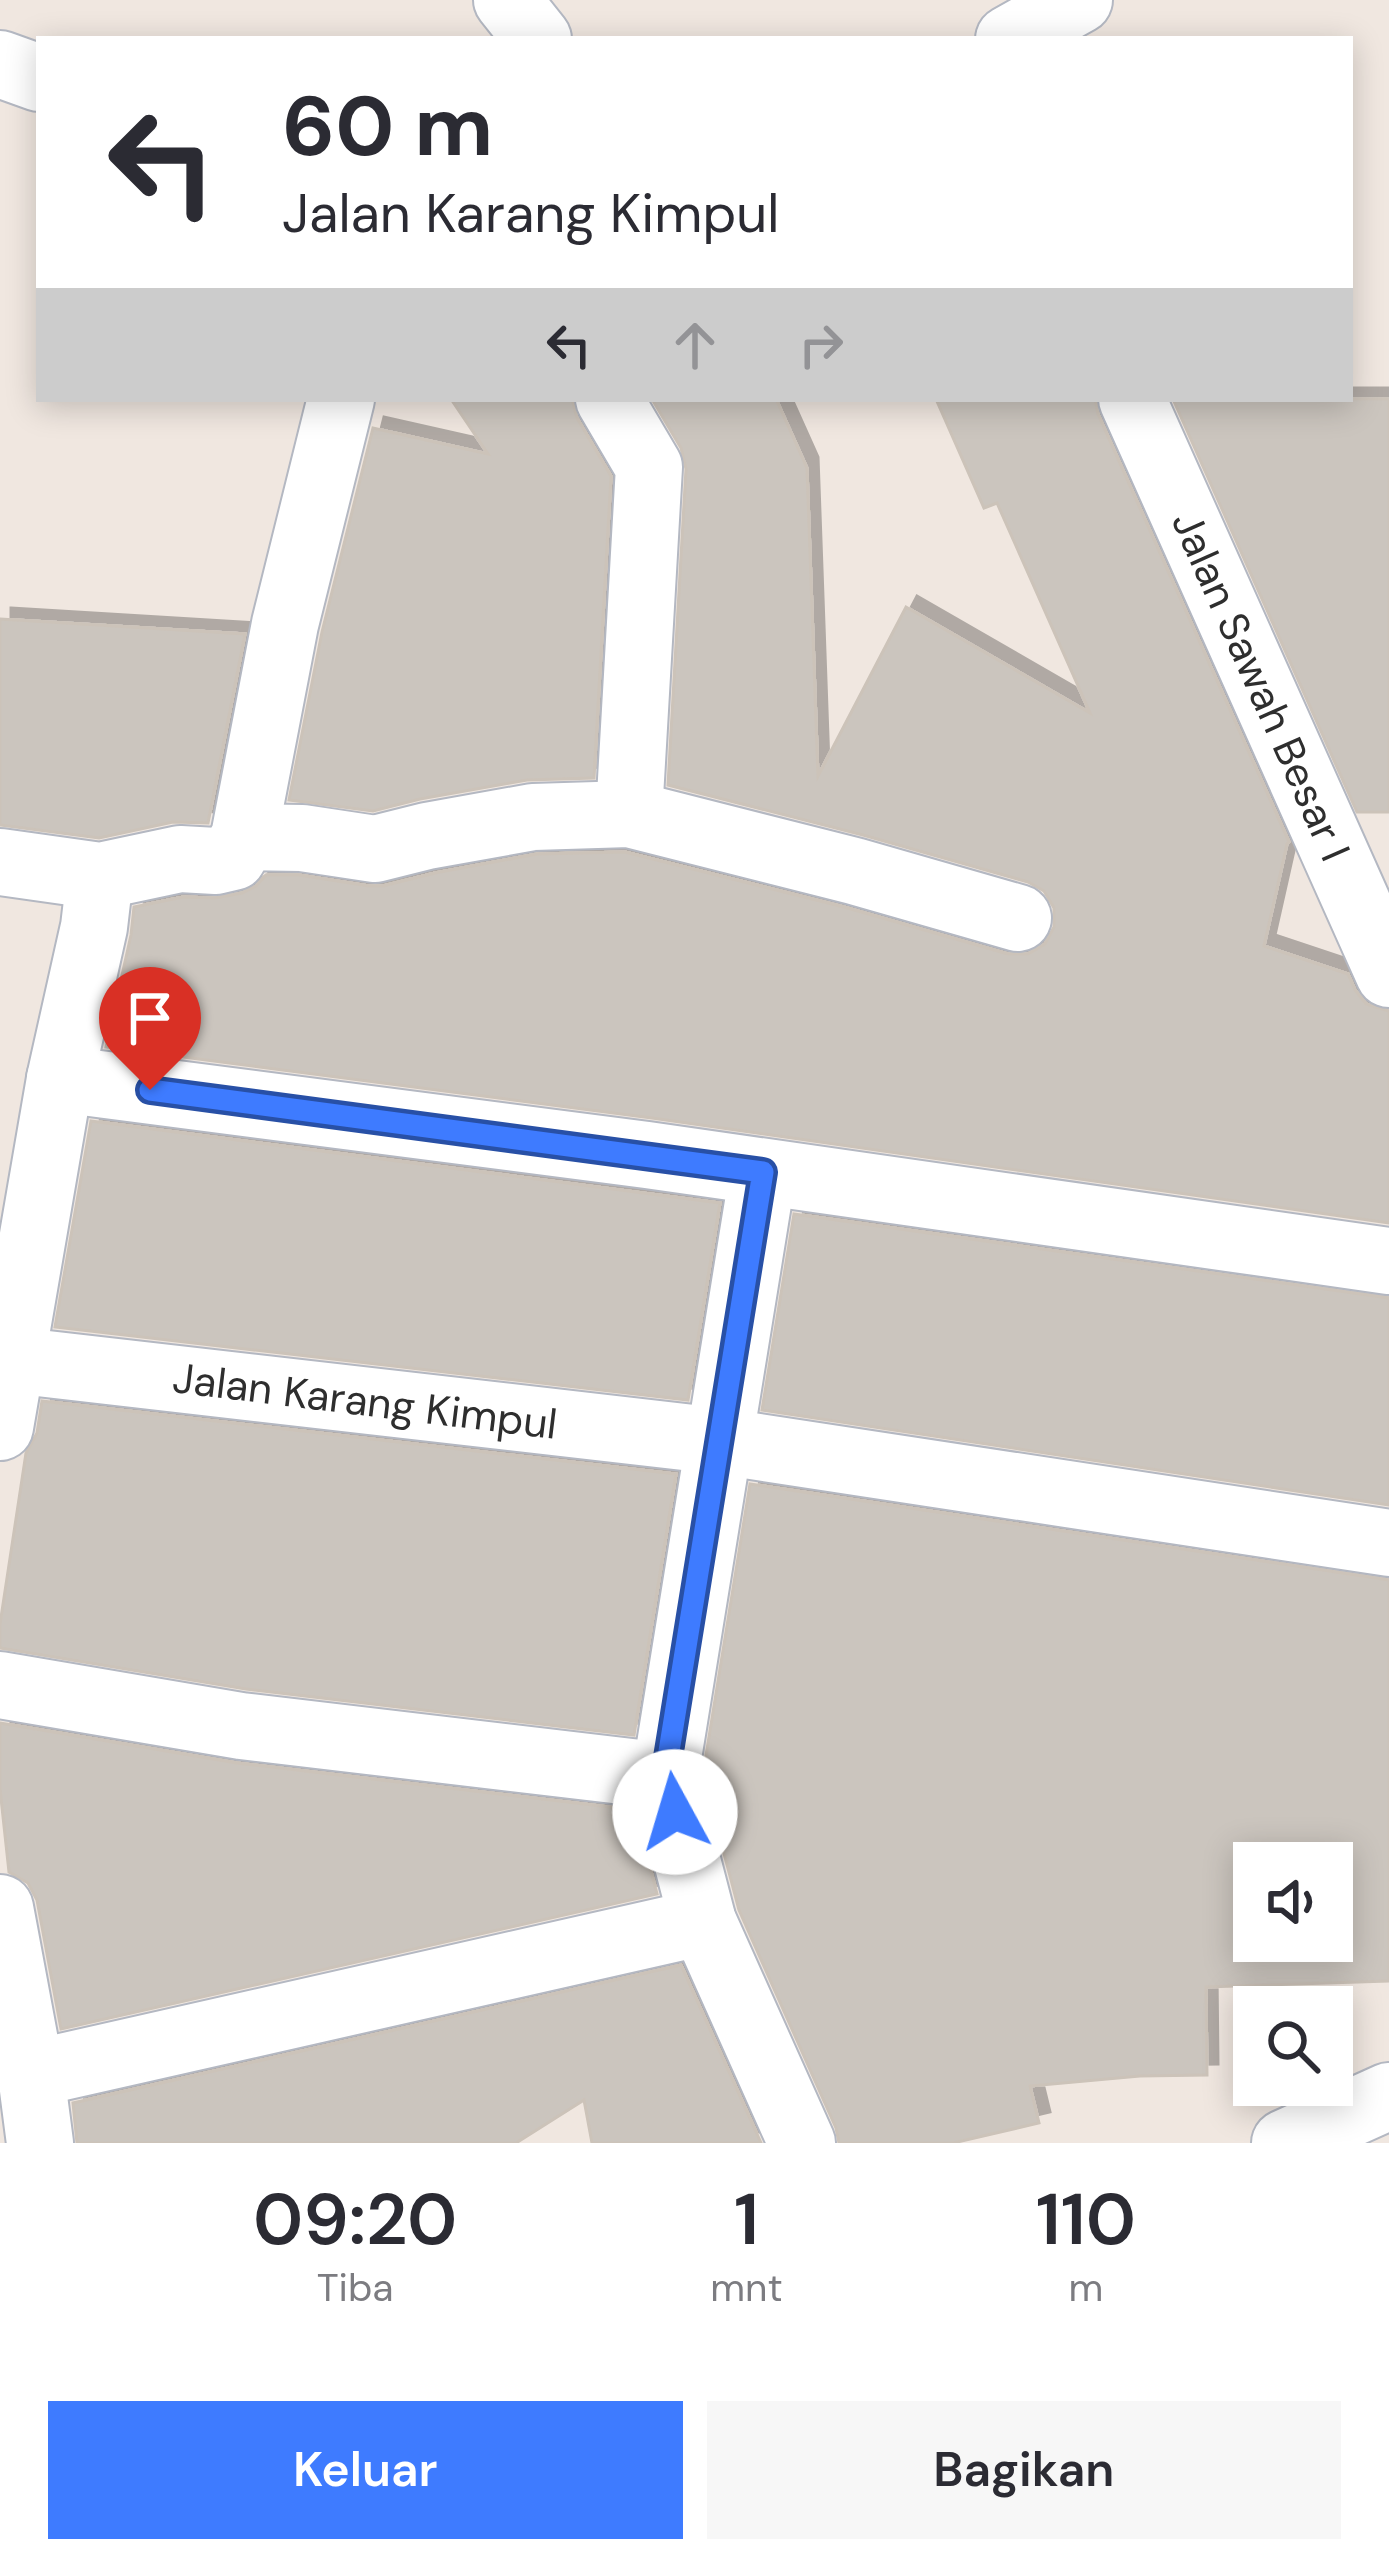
<!DOCTYPE html>
<html lang="id">
<style>
body{margin:0;font-family:"DM Sans",sans-serif;background:#f7f7f7;color:#2b2b33;height:100vh;display:flex;flex-direction:column;font-size:45px;white-space:nowrap}
*{box-sizing:border-box;margin:0}
p{font-size:39px;color:#7c7c81}
.icon{flex:none;width:66px;height:66px;fill:none;stroke:currentColor;stroke-width:2;stroke-linecap:round;stroke-linejoin:round}
.map{position:relative;height:2143px;overflow:hidden}
.side{display:flex;flex-direction:column;background:#fff;flex:1}
.side>*{flex:none}
.top-card{position:absolute;left:36px;top:36px;width:1317px;height:366px;border-radius:0px;box-shadow:0 6px 30px #0003;background:#fff;color:#2b2b33;overflow:hidden}
.buttons{position:absolute;left:1233px;top:1842px;display:grid;gap:24px}
.buttons a{display:grid;place-items:center;width:120px;height:120px;border-radius:0px;background:#fff;box-shadow:0 6px 30px #0003;font-size:60px}
.pin{position:absolute;display:grid;place-items:center;width:102px;height:102px;color:#fff;margin:-123px -51px;border-radius:50% 50% 50% 0;rotate:-45deg;box-shadow:0 0 12px #0007}
.pin .icon{rotate:45deg}
.me{position:absolute;width:132px;margin:-66px;rotate:354deg;stroke-linejoin:round;filter:drop-shadow(0 0 9px #0008)}
.turn{display:flex;align-items:center;gap:42px;height:252px;padding:0 48px;font-size:54px}
.turn .icon{width:156px;height:156px;stroke-width:2.5}
.turn b{display:block;font-size:84px;line-height:102px}
.lanes{display:flex;align-items:center;height:114px;padding:0 48px;background:#0003;justify-content:center;gap:60px;direction:ltr}
.lanes .off{opacity:.35}
.eta{display:flex;justify-content:space-evenly;align-items:center;height:204px;text-align:center}
.eta b{font-size:72px;font-weight:600;line-height:84px}
.action{display:flex;gap:24px;margin-top:auto;padding:24px 48px}
.action a{flex:1;height:138px;border-radius:0px;background:#3e7bff;color:#fff;font-size:48px;font-weight:600;line-height:138px;text-align:center}
.action a+a{background:#f7f7f7;color:#2b2b33}
.map>svg:first-child{display:block}
</style>
<div class="map">
<svg width="1389" height="2143" viewBox="0 0 1389 2143">
<defs>
<filter id="shadow"><feDropShadow dx="11" dy="-11" stdDeviation="0" flood-color="#0004"/></filter>
</defs>
<rect width="100%" height="100%" fill="#f0e7e0"/>
<!-- building -->
<g fill="#cbc5be" stroke="#ccc3b9" stroke-width="3" fill-rule="evenodd" filter="url(#shadow)">
<path d="M451,399H572L577,418L611,476L594,778L527,780L420,799L373,811L289,800L322,632L373,428L488,454Z"/>
<path d="M652,399H776L807,468L818,776L906,607L1090,713L997,503L984,508L936,399H1095L1098,414L1289,842L1287,844L1264,946L1348,974L1355,990L1366,1004L1389,1011V1223L652,1118L106,1047L131,935L134,907L183,897L215,898L242,893L256,886L266,875H299L369,886H383L435,873L537,854L625,852L844,907L1008,954H1028L1045,944L1054,927V908L1044,891L1028,882L863,835L668,785L686,469L681,448Z"/>
<path d="M1173,399H1389V812H1357Z"/>
<path d="M0,619L245,634L208,823L173,822L99,838L0,825Z"/>
<path d="M91,1121L720,1203L688,1400L55,1327Z"/>
<path d="M794,1214L1389,1298V1505L762,1410Z"/>
<path d="M42,1401L676,1474L634,1735L246,1689L0,1648V1624L26,1453L37,1433Z"/>
<path d="M750,1484L1389,1580V1981L1206,1987L1207,2075L1140,2076L1030,2086L1039,2123L953,2143H839L836,2128L739,1910L703,1774ZM1254,1863H1332V1941H1254Z"/>
<path d="M0,1723L237,1763L635,1810L657,1894L61,2029L37,1900L28,1883L9,1872L0,1789Z"/>
<path d="M681,1965L761,2143H592L584,2100L516,2143H77L73,2103Z"/>
</g>
<g fill="none" stroke-linecap="round" stroke-linejoin="round">
<!-- minor casing -->
<g stroke="#b4b8c2" stroke-width="70">
<g id="minor">
<path d="M507,0L538,39"/>
<path d="M1009,39L1079,0"/>
<path d="M0,64L39,78"/>
<path d="M609,399L649,467L629,814"/>
<path d="M1132,399L1389,974"/>
<path d="M244,837L302,838L375,849L427,836L533,817L629,814L854,871L1018,918"/>
<path d="M0,862L100,876L180,859L216,861L233,857L244,837L285,624L341,399"/>
<path d="M60,1079L647,1155L1389,1261"/>
<path d="M763,1172L665,1776L703,1922L802,2143"/>
<path d="M12,1360L719,1441L1389,1543"/>
<path d="M0,1427L60,1079L94,927L100,876"/>
<path d="M0,1685L241,1726L665,1776"/>
<path d="M0,1908L31,2074L40,2143"/>
<path d="M31,2074L703,1922"/>
</g>
</g>
<!-- tertiary casing -->
<g stroke="#b4b8c2" stroke-width="70">
<path id="tertiary" d="M1285,2143L1389,2096"/>
</g>
<!-- minor -->
<use href="#minor" stroke="#fff" stroke-width="66"/>
<!-- tertiary -->
<use href="#tertiary" stroke="#fff" stroke-width="66"/>
</g>
<g fill="none" stroke-linecap="round" stroke-linejoin="round">
<!-- route casing -->
<g stroke="#2850a6" stroke-width="30">
<path id="route" d="M150,1090L763,1172L665,1776L675,1812"/>
</g>
<!-- route -->
<use href="#route" stroke="#3e7bff" stroke-width="21"/>
</g>
<g text-anchor="middle" dominant-baseline="central" stroke-width="10" stroke-linejoin="round" paint-order="stroke">
<!-- street labels -->
<g font-size="42" fill="#2e2e2e" stroke="#fff">
<text transform="translate(1261 686) rotate(66)">Jalan Sawah Besar I</text>
<text transform="translate(365 1401) rotate(7)">Jalan Karang Kimpul</text>
</g>
</g>
</svg>
<div class="buttons">
<a><svg class="icon" aria-label="sound" viewBox="0 0 24 24"><path d="M4 9h4l5-4v14l-5-4H4zM17 9q2 3 0 6"/></svg></a>
<a><svg class="icon" aria-label="search" viewBox="0 0 24 24"><circle cx="10" cy="10" r="6"/><path d="M15 15l6 6"/></svg></a>
</div>
<div class="pin" style="left:150px;top:1090px;background:#d93025"><svg class="icon" aria-label="arrive" viewBox="0 0 24 24"><path d="M6 21V4h12l-3 4 3 4H6"/></svg></div>
<svg class="me" style="left:675px;top:1812px" viewBox="-20 -20 40 40"><circle r="19" fill="#fff"/><path d="M0-13L10 11 0 6-10 11z" fill="#3e7bff"/></svg>
<div class="top-card">
<div class="turn"><svg class="icon" aria-label="left" viewBox="0 0 24 24"><path d="M17 20v-9H6M10 6l-5 5 5 5"/></svg><div><b>60 m</b>Jalan Karang Kimpul</div></div>
<div class="lanes"><svg class="icon" aria-label="left" viewBox="0 0 24 24"><path d="M17 20v-9H6M10 6l-5 5 5 5"/></svg><svg class="icon off" aria-label="ahead" viewBox="0 0 24 24"><path d="M12 20V5M6 11l6-6 6 6"/></svg><svg class="icon off" aria-label="right" viewBox="0 0 24 24"><path d="M7 20v-9h11M14 6l5 5-5 5"/></svg></div>
</div>
</div>
<section class="side">
<div class="eta">
<div><b>09:20</b><p>Tiba</p></div>
<div><b>1</b><p>mnt</p></div>
<div><b>110</b><p>m</p></div>
</div>
<div class="action"><a>Keluar</a><a>Bagikan</a></div>
</section>
